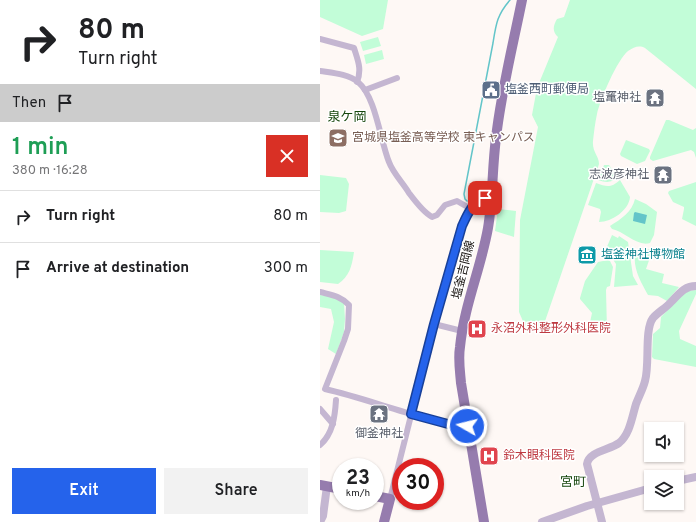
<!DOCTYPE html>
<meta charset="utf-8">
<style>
body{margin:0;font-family:Overpass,"Noto Sans JP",sans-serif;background:#f2f2f2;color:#202124;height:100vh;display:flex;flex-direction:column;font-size:15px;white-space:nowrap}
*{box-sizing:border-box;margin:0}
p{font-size:13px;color:#757577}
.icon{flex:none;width:22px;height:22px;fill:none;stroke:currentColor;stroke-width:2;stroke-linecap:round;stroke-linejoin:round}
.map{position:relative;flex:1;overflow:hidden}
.panel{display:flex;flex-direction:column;background:#fff;width:320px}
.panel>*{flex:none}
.top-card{background:#fff;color:#202124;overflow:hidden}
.tools{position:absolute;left:324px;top:422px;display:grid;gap:8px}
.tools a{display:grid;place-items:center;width:40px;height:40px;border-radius:0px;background:#fff;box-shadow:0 1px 3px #0004;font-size:20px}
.speed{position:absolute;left:12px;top:458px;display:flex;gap:8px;font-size:20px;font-weight:700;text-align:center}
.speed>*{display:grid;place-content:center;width:52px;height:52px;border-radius:50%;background:#fff;box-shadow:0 1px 3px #0004;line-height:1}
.speed small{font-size:10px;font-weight:400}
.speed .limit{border:6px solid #d22;background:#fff;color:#111}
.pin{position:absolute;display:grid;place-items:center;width:34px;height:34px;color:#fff;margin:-17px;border-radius:8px;box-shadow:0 2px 6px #0006}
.me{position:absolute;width:44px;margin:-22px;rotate:278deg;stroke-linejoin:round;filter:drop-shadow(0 0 3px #0008)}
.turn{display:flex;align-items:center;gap:14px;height:84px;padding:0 12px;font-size:18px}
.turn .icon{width:52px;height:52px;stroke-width:2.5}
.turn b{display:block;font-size:28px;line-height:34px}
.then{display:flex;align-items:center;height:38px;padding:0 12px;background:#0003;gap:8px;font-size:15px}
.round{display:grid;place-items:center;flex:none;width:42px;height:42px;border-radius:0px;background:#f2f2f2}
.overview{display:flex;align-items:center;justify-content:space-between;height:68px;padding:0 12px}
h1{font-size:24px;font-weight:600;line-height:30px;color:#1e9e55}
.cta{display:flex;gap:8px;margin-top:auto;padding:8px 12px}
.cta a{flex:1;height:46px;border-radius:0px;background:#2563eb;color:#fff;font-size:16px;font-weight:600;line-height:46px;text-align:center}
.cta a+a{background:#f2f2f2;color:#202124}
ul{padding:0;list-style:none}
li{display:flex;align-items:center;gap:12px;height:52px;padding:0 12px;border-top:1px solid #e0e0e0}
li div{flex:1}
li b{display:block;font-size:15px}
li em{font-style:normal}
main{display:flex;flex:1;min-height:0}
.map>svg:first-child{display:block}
</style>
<main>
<section class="panel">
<div class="top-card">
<div class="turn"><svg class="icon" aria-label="right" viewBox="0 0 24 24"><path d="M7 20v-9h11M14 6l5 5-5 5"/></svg><div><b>80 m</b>Turn right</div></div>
<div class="then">Then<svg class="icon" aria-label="arrive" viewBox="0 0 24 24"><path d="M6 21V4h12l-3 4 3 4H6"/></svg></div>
</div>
<div class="overview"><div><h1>1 min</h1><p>380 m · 16:28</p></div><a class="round" style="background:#d93025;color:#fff"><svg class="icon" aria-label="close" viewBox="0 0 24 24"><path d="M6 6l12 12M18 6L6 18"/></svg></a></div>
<ul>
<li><svg class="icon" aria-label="right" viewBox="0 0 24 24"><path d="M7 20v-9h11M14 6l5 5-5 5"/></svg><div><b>Turn right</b></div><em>80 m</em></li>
<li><svg class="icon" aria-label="arrive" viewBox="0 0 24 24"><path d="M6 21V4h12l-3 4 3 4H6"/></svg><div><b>Arrive at destination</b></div><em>300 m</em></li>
</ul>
<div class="cta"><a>Exit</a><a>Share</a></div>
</section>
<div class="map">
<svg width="376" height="522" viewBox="0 0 376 522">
<rect width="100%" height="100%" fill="#fef8f5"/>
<!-- green -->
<g fill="#c2fdd8">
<path d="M0,0H68L63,29L42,36L0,17Z"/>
<path d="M250,0H376V89L325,48C319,45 314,47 308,51C297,60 280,100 277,114C275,123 274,132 273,141C272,152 279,156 279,164L222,330H221L205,326L199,312L200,220L218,127L212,115L217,88L238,37C232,31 233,26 237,19L244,17Z"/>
<path d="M58,37L61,46L43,51L40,42Z"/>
<path d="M62,50L64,59L46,64L44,55Z"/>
<path d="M346,120H349L373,130L376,128V158L374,152L371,150L333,161L330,159V157Z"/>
<path d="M306,140L329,149L330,151L325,161L317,164L301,156L300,154Z"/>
<path d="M284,165H289L297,176C292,183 287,183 278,180Z"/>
<path d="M0,175L26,178L29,184L26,211L19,213L0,212Z"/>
<path d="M300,180L310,197C309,210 292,222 279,222L281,212L280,209L268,205L276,183C287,187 291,188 300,180Z"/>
<path d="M376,182V226L362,219L364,209V207L353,202L348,193L349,191Z"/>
<path d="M315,199L326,204L337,212L334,235L330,243C317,247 304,231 292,229L290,226C301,219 312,212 315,199Z"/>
<path d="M178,209L196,211L194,237L175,231Z"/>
<path d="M292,235L298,238L299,236L308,242L313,276L318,285L294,287L296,264L286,249Z"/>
<path d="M333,249L326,269L344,274L342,283L359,287L347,301L338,296L328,295C321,282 313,269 315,254L320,250Z"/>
<path d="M0,250L34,252C32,265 30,276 18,284L0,282Z"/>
<path d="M288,260L290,261L293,267L290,286L287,287L286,290L287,330L285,332L271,331L269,327L272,313L260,299V298L265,281L278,262Z"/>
<path d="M376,290V294L359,331L360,339L376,346V367L334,359L332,357L333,334L340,328L341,317L362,295L367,291Z"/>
<path d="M0,295L15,297L24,303L25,319L24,332L16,354L8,349L14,322L11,309L0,307Z"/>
</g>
<!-- water -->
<path fill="#63c5c9" d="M315,212L327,215L325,224L313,221L314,213Z"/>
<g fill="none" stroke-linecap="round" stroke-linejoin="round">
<!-- stream -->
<path stroke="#63c5c9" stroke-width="1.5" d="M147,201L145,199L144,194L173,43C176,24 177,15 190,0"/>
<!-- minor -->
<g stroke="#c4b6d1" stroke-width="6">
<path d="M0,39L34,48C38,61 42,69 37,82"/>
<path d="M0,71C13,73 28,74 38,82C56,97 60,140 69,162C73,173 83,183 89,193C95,201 103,212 112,217L117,215L125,205L137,201L151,209"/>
<path d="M45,90L77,78"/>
<path d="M0,292C11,295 21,296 29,305L28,329L24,341L5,389C53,400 98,420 147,426"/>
<path d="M114,324L142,331"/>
<path d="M0,409L13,424"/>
<path d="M0,445C13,434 15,416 16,400"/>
<path d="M70,499L114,324L143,226C148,211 154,198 171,198"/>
</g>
<!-- tertiary -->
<g stroke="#c4b6d1" stroke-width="8">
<path d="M357,481L376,477"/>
<path d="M0,522L3,516L7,486"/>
<path d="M222,522L267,506L331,488"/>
<path d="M282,522L267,464C269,451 290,450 299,443C310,434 312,417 316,404C319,396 323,389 325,381C330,364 324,330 333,318C338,312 346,308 351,302C359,294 364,286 376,286"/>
</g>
<!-- primary -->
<g stroke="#967cae" stroke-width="10">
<path d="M0,485L21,489"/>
<path d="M55,496L70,499L64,522"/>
<path d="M164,522L141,383C140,371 138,359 140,347C144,306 161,268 168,228C173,199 172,168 176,138C181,92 193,45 202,0"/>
</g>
</g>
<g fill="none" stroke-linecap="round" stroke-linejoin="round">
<!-- route casing -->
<g stroke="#184099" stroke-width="10">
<path id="route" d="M147,426L128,424L91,414L114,324L142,226C147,215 153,201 165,198"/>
</g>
<!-- route -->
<use href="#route" stroke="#2563eb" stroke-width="7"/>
</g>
<!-- icons -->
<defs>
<g id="civic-square" transform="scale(1)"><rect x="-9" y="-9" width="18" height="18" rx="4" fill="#5c6f8a" stroke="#fff"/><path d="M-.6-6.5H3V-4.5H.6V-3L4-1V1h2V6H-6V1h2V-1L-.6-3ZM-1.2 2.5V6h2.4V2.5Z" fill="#fff"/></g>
<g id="temple-square" transform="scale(1)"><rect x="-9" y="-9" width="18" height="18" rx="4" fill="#6b7280" stroke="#fff"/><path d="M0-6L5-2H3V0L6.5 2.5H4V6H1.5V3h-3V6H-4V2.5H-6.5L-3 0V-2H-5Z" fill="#fff"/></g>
<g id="school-square" transform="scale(1)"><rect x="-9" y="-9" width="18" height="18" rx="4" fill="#8d6e63" stroke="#fff"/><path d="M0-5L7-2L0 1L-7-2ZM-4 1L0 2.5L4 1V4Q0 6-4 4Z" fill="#fff"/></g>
<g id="museum-square" transform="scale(1)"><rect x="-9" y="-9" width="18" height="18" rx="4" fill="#0f9aa8" stroke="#fff"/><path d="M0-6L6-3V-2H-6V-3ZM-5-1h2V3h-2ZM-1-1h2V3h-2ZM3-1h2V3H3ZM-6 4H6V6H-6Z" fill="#fff"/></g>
<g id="hospital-square" transform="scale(1)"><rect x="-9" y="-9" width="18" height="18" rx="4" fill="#e0444e" stroke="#fff"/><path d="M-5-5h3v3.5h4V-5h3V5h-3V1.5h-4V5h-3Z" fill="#fff"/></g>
</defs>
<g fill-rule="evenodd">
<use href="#civic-square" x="171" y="90"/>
<use href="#temple-square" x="335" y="98"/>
<use href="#school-square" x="18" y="138"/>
<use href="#temple-square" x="343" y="175"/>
<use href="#museum-square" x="267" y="255"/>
<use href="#hospital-square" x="157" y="329"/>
<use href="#temple-square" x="59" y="414"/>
<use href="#hospital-square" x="169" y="456"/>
</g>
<g text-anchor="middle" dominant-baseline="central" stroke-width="3" stroke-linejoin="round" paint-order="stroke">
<!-- service labels -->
<g font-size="12" fill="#4e5e75" stroke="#fff" text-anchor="start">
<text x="185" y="90">塩釜西町郵便局</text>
</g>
<!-- worship labels -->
<g font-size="12" fill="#5b616d" stroke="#fff" text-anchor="end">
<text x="321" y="98">塩竃神社</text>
<text x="329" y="175">志波彦神社</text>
<text x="59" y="434" text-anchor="middle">御釜神社</text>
</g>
<!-- education labels -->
<g font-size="12" fill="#785e54" stroke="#fff" text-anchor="start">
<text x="32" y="138">宮城県塩釜高等学校 東キャンパス</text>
</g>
<!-- culture labels -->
<g font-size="12" fill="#0d838f" stroke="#fff" text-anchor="start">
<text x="281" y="255">塩釜神社博物館</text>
</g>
<!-- street labels -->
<g font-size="12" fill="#191411" stroke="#fff">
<text transform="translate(144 270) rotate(-76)">塩釜吉岡線</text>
</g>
<!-- health labels -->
<g font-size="12" fill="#be3a42" stroke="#fff" text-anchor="start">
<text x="171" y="329">永沼外科整形外科医院</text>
<text x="183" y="456">鈴木眼科医院</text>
</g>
<!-- neighbourhood labels -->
<g font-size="13" fill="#16460c" stroke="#fff">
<text x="27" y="118">泉ケ岡</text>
<text x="253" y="483">宮町</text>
</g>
</g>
</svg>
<div class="tools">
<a><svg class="icon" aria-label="sound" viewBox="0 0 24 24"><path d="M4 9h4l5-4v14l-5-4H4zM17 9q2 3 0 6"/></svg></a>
<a><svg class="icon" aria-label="layers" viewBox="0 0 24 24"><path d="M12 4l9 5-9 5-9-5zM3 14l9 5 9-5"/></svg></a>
</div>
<div class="speed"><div>23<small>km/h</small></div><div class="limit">30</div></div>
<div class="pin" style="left:165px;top:198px;background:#d93025"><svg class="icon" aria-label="arrive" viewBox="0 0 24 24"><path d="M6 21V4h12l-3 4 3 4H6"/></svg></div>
<svg class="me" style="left:147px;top:426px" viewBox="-20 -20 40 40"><circle r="17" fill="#2563eb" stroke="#fff" stroke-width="3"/><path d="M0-11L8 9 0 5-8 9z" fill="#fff"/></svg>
</div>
</main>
